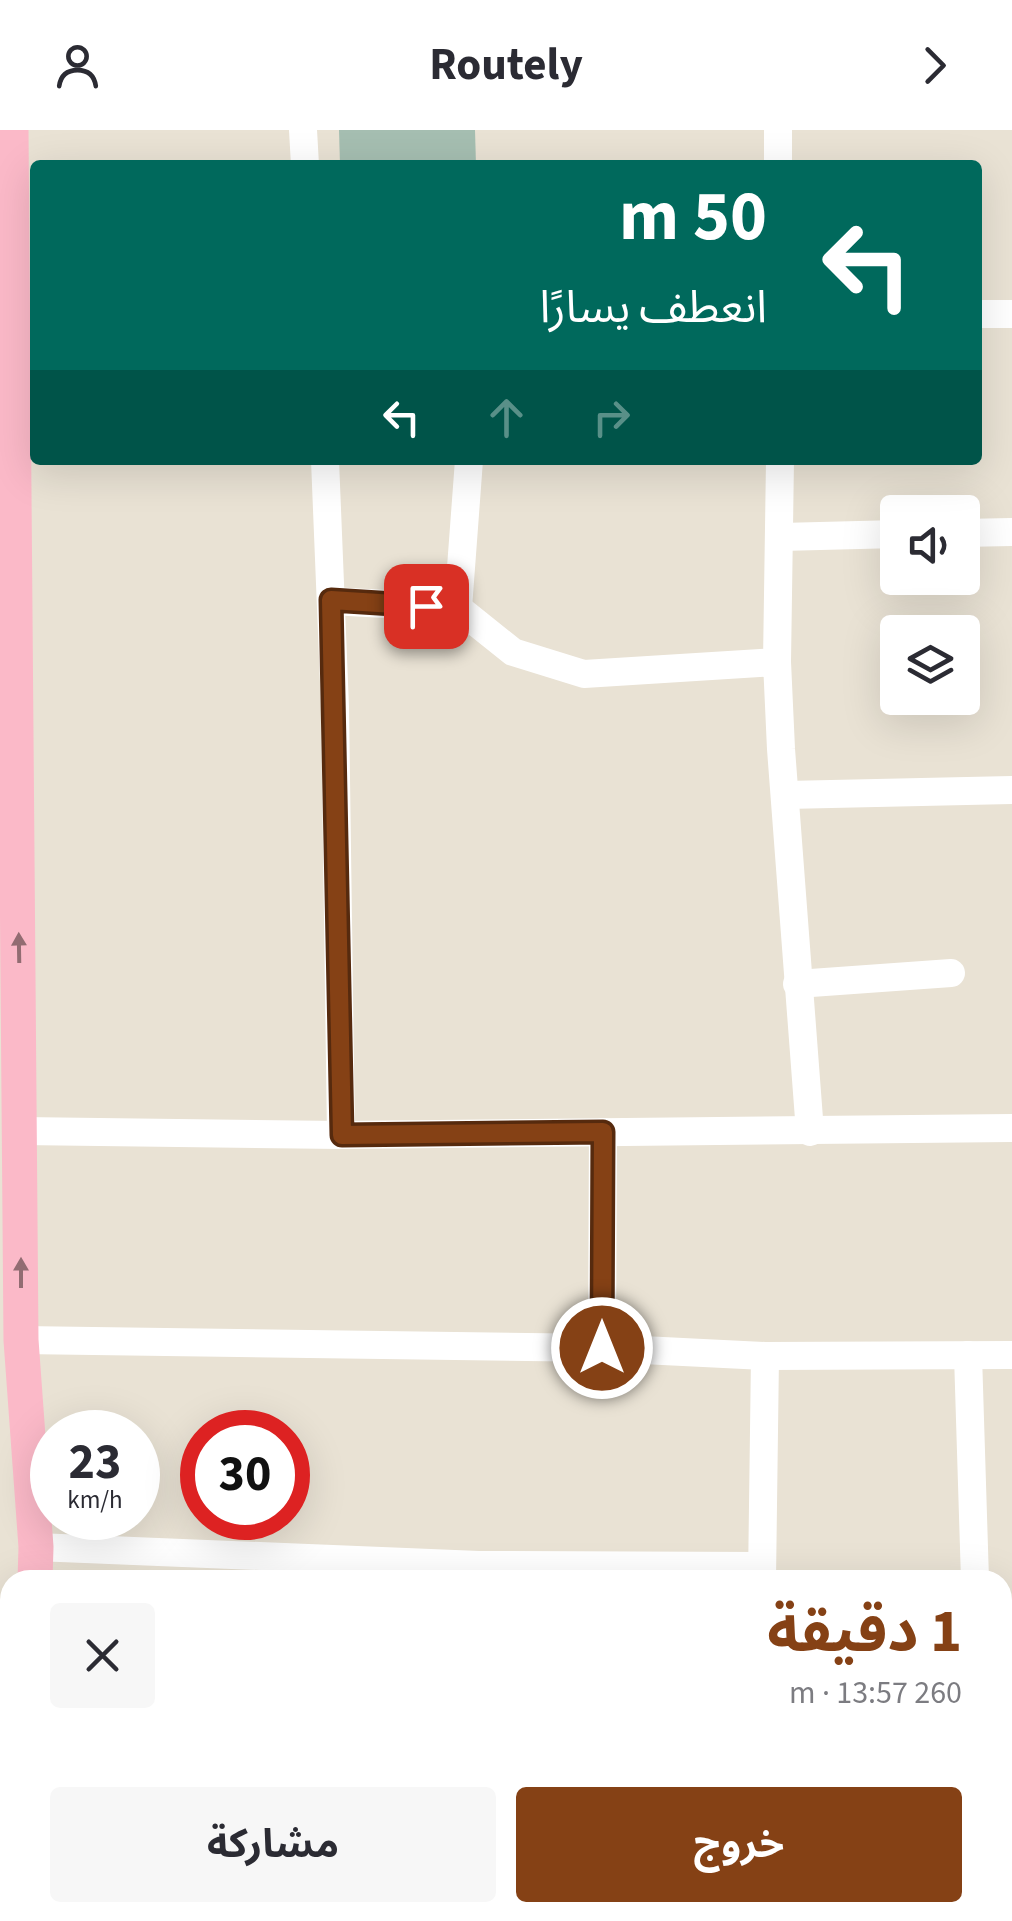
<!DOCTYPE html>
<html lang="ar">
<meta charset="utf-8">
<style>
body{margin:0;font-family:"Source Sans 3","Noto Sans Arabic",sans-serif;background:#f7f7f7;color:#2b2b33;direction:rtl;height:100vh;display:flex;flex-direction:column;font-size:38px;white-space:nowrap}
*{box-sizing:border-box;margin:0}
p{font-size:32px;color:#7c7c81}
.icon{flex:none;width:55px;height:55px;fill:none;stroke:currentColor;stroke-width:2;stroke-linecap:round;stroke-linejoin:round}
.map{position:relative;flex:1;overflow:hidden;direction:ltr}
.drawer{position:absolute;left:0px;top:1440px;width:1012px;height:352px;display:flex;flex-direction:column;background:#fff;border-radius:30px 30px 0 0;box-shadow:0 10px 40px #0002;direction:rtl}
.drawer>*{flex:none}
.guide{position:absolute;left:30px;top:30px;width:952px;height:305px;border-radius:10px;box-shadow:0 10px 40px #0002;direction:rtl;background:#00695c;color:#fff;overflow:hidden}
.fabs{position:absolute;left:880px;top:365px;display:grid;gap:20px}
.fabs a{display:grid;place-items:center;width:100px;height:100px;border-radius:10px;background:#fff;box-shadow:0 10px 40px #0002;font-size:50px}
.speed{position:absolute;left:30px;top:1280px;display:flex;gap:20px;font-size:50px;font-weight:700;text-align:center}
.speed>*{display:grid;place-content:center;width:130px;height:130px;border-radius:50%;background:#fff;box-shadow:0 10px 40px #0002;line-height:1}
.speed small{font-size:25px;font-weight:400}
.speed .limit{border:15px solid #d22;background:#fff;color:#111}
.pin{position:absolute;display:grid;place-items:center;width:85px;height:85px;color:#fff;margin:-42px;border-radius:20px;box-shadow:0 5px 15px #0006}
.me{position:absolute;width:110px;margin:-55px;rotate:0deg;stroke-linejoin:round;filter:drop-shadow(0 0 8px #0008)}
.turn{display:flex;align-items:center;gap:35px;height:210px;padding:0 50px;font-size:45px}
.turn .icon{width:130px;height:130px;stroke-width:2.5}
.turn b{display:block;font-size:70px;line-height:85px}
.lanes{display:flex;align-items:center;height:95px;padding:0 50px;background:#0003;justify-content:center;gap:50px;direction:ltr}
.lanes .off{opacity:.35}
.round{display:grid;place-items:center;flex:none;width:105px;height:105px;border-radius:10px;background:#f7f7f7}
.summary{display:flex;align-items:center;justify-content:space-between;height:170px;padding:0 50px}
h1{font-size:60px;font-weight:700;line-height:75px;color:#854115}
.cta{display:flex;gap:20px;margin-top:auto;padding:20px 50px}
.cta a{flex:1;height:115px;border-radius:10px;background:#854115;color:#fff;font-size:40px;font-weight:700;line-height:115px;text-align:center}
.cta a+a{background:#f7f7f7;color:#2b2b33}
header{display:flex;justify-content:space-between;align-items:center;height:130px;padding:0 50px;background:#fff;font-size:45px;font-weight:700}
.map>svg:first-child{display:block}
</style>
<header><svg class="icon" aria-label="forward" viewBox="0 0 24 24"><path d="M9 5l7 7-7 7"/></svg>Routely<svg class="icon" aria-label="person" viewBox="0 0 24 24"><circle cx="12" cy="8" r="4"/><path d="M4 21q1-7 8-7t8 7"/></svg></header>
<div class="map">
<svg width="1012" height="1791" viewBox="0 0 1012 1791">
<rect width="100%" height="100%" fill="#e9e2d4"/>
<!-- pitch -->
<path fill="#a5beb1" d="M339,0H475L476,35H340Z"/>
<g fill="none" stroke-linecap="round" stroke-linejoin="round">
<!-- minor -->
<g stroke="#fff" stroke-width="28">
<path d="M303,0L305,35"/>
<path d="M778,0V35"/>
<path d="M978,184H1012"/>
<path d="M325,330L335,577L341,1005"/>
<path d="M780,330L777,532L781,619L810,1002"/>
<path d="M962,403L1012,402"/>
<path d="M781,407L898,404"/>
<path d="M331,471L458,478L513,522L584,544L777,532"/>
<path d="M458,478L469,330"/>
<path d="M786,665L1012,660"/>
<path d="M797,854L951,843"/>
<path d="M21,1001L341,1005L1012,998"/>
<path d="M21,1210L602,1218L765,1226L1012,1225"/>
<path d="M602,1218L603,1002"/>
<path d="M968,1225L975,1450"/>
<path d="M36,1417L479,1435L762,1436"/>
<path d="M762,1450L765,1226"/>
<path d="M336,1782L338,1791"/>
<path d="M551,1782L553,1791"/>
<path d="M770,1782L771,1791"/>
<path d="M976,1782L977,1791"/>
</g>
<!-- major -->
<g stroke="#fbb9c8" stroke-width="35">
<path d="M11,0L21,1210L36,1417L35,1450"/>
<path d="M0,1496H10"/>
<path d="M43,1782L45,1791"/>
</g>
</g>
<!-- one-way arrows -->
<defs><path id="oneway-solid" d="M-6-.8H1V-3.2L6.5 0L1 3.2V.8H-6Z" transform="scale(2.5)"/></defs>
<g fill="#926c72">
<use href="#oneway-solid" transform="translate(19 818) rotate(-91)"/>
<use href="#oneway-solid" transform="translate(21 1143) rotate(-90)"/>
</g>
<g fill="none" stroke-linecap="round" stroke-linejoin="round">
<!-- route casing -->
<g stroke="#562a0e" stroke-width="25">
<path id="route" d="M426,476L331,470L342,1005L603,1002L602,1218"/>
</g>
<!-- route -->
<use href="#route" stroke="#854115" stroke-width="18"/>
</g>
</svg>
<div class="fabs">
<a><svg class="icon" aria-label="sound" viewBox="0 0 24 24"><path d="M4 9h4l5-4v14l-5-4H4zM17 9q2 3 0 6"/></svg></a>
<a><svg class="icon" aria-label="layers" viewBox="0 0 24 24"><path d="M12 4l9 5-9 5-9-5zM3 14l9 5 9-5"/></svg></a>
</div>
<div class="speed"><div>23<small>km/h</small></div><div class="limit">30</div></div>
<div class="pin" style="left:426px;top:476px;background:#d93025"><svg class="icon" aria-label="arrive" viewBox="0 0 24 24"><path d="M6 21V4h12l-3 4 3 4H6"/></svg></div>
<svg class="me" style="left:602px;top:1218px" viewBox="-20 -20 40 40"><circle r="17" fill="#854115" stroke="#fff" stroke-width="3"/><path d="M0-11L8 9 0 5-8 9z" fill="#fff"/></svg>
<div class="guide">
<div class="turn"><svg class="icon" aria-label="left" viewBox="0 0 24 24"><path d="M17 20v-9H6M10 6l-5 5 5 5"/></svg><div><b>50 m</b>انعطف يسارًا</div></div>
<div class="lanes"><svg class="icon" aria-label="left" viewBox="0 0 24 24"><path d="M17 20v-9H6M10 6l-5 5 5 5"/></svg><svg class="icon off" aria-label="ahead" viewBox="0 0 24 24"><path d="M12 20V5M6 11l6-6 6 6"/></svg><svg class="icon off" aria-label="right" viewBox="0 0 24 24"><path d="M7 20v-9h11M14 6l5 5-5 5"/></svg></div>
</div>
<section class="drawer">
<div class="summary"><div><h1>1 دقيقة</h1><p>260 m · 13:57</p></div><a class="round"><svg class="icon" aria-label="close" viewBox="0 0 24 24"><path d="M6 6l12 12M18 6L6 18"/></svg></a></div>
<div class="cta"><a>خروج</a><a>مشاركة</a></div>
</section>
</div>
